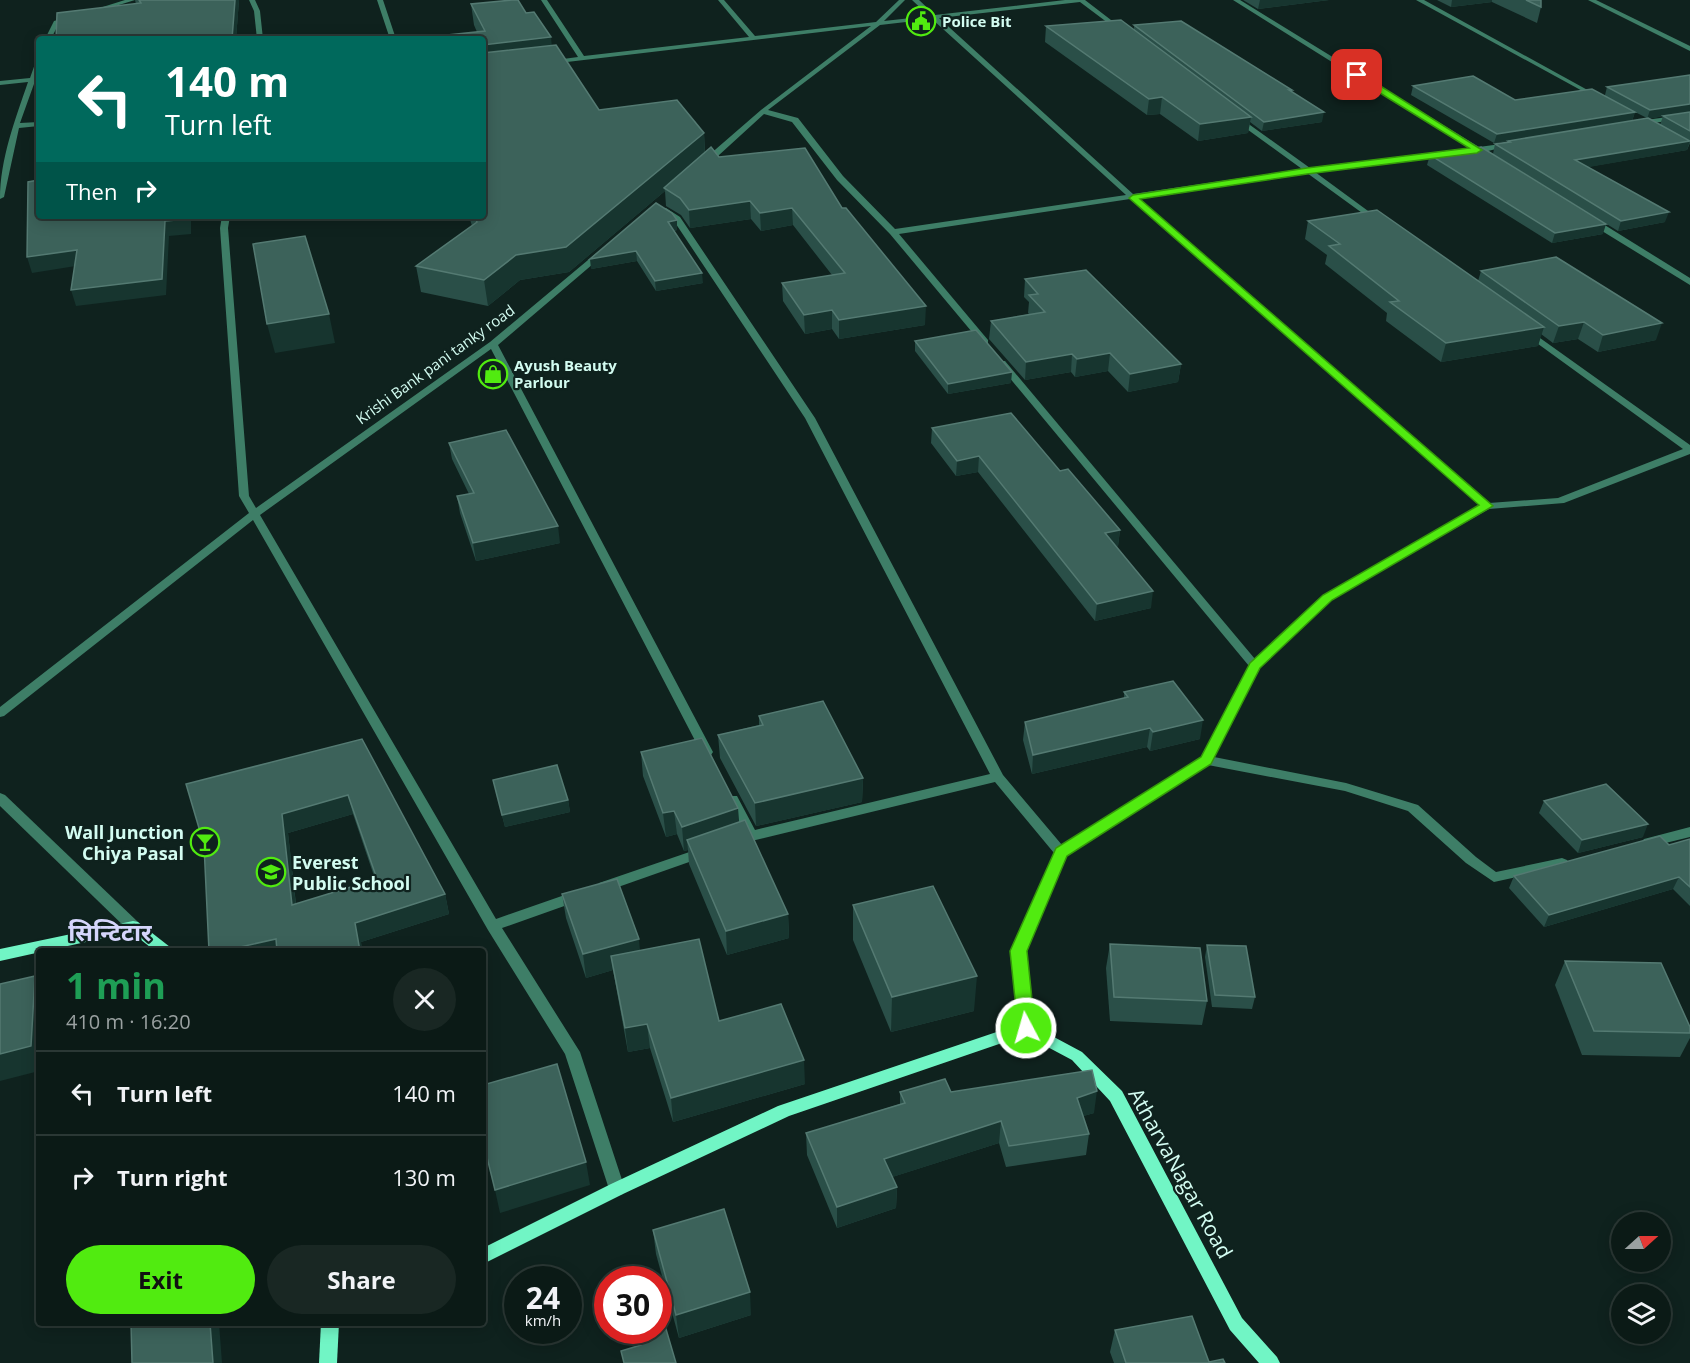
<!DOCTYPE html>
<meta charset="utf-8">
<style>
body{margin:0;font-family:"Open Sans","Noto Sans Devanagari",sans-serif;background:#192723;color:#f1f3f6;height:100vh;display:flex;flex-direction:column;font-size:22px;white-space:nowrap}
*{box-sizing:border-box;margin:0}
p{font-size:20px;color:#9aa1a1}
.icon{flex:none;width:33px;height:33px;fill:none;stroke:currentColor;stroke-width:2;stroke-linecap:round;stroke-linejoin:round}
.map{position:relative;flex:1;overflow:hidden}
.drawer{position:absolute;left:36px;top:948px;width:450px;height:378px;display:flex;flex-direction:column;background:#0b1a16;border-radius:6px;box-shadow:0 3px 15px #0003,0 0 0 2px #2b3835}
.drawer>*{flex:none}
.hud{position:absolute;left:36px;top:36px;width:450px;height:183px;border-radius:6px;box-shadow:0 3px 15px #0003,0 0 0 2px #2b3835;background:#00695c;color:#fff;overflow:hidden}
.needle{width:39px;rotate:69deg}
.fabs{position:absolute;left:1611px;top:1212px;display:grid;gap:12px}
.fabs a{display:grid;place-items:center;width:60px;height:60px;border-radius:50%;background:#0b1a16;box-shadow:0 3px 15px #0003,0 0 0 2px #2b3835;font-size:30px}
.speed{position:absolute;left:504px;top:1266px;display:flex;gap:12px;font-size:30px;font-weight:700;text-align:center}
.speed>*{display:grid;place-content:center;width:78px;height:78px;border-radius:50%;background:#0b1a16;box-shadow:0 3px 15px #0003,0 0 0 2px #2b3835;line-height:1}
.speed small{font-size:15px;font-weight:400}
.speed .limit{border:9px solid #d22;background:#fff;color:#111}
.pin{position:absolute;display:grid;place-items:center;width:51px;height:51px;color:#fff;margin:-26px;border-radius:12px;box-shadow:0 3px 9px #0006}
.me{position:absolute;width:66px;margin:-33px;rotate:354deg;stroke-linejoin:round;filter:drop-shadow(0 0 4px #0008)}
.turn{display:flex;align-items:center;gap:21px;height:126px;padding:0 30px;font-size:27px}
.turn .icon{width:78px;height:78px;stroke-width:2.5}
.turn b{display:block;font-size:42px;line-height:51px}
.then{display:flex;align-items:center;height:57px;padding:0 30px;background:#0003;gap:12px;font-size:22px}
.round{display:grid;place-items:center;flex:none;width:63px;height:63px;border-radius:32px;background:#192723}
.summary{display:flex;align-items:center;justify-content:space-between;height:102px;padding:0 30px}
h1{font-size:36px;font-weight:700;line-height:45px;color:#1e9e55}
.cta{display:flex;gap:12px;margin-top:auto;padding:12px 30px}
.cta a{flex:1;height:69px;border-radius:36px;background:#51eb10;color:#111;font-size:24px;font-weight:700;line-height:69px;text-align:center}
.cta a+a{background:#192723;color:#f1f3f6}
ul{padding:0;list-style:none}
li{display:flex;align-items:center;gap:18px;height:84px;padding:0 30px;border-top:2px solid #2b3835}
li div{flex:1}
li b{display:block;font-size:22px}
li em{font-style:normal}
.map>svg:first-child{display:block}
</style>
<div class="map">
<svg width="1690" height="1363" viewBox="0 0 1690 1363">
<rect width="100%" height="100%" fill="#0f221e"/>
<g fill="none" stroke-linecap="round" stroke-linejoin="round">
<!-- street -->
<g fill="#3e7e67" fill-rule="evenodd">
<path d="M125,0H135L93,13L90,11Z"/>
<path d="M249,0H255L260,11L263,39H257L254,11Z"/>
<path d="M377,0H383L396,39H390Z"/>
<path d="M541,0H547L584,56L749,37L718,0H724L755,36L876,22L899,0H905L884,21L929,16L912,0H919L935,15L1065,0H1085L1124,30V32H1120L1080,2L939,18L1133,194L1302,169L1233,119V115H1236L1310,168L1449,152L1450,154L1446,156L1315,172L1379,219V223H1376L1307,173L1138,198L1489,503L1558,498L1683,449L1523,333V329L1526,328L1690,445V454L1564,503L1489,509L1332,599L1260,668L1214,757L1346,783L1418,805L1476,857L1496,872L1562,858L1567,860L1569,863L1567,866L1494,882L1466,863L1408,811L1345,791L1208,765L1066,855L1025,951L1034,1028L1031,1032L1026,1034L1021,1032L1018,1028L1011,951L1054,853L995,782L743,843L738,841L736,838L738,835L743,833L725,799L727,796H737L755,830L990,774L805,418L674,221L660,212V208H666L680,217L815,418L1003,775L1062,845L1201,757L1249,666L999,365V361H1005L1255,659L1324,595L1480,506L1130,199L899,234L988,340V344H982L890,234L837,180L792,122L764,114L707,166H701V162L761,110L871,26L550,64L548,63V61L578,57ZM932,19L1126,195L895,229L843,176L798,118L768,110L880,25Z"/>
<path d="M1233,0H1240L1479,147L1508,143L1512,145L1480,153H1466V149H1471Z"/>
<path d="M1416,0H1424L1602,98L1597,99Z"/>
<path d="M1588,0H1596L1690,46V51Z"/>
<path d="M71,16L74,18L73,19L59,23L51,39H45L54,21Z"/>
<path d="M39,59V70L20,123L39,122V126L19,128L4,197L0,199C0,159 15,120 28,82L0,85V81L30,78L36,61Z"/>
<path d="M1690,114V118L1638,125L1634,123L1638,121Z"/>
<path d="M222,216H230L228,228L249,496L256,508L490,342L600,250L607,252L498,345L713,752L711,755L707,756L701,752L491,349L260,515L496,919L579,890L584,891L586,895L584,899L502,928L580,1052L625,1189L623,1194L617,1196L611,1194L609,1189L565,1054L488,930L253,520L4,716L0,717V707L249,513L239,496L220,228Z"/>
<path d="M1589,219H1595L1690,278V285L1589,223Z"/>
<path d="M0,793L5,795L138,922L140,926L138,930L133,931L128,930L0,806Z"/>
<path d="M1690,827V837L1649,847L1644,845L1642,842L1644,839Z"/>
<path d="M704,847L709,849L711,852L709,855L604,892L599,891L597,887L599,883Z"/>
</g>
<!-- secondary -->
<g fill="#71f5c5" fill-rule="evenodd">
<path d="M133,921L138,922L170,947L172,951H155L131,932L0,961V949Z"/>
<path d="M1026,1022L1082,1052L1122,1091L1242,1318L1277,1357L1280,1363H1259L1230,1330L1110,1101L1072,1060L1025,1035L789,1116L623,1194L483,1264V1248L611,1184L778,1106Z"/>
<path d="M321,1323H339L337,1363H319Z"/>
</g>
</g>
<!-- wall -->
<g fill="#2a4f48" fill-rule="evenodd">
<path d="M135,0H239L236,39H56L136,4Z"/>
<path d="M1243,0H1329L1258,9Z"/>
<path d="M1437,0H1541V7L1537,23L1492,2L1451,7Z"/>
<path d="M471,4L526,13L551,37V45L599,110L704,133L705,152L719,157L842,208L925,325L839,339L832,329L805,334L783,301L782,283L832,275L793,225L761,231L751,219L690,228L681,215L666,206L665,191L569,272L520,280L488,306L421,292L416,266L472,226L469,216H483L477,32L474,25Z"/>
<path d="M1134,25L1292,92L1322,122L1262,131L1250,122L1248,133L1198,141L1160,114L1147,115L1045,42L1046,26L1134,29Z"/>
<path d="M1690,75V143L1687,150L1587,167L1665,222L1618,231L1493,154L1495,144L1508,142V141L1494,143L1411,95L1413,86L1515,100L1605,95L1607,87ZM1635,112L1647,118L1632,121ZM1663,116L1660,125L1648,119Z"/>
<path d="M1430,155L1603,234L1552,243L1427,165Z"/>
<path d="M677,220V230L674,231L703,283L656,291L637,261L591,269Z"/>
<path d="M1308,221L1478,281L1481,271L1656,340L1598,352L1578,339L1553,343L1541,334L1538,346L1441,362L1386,321L1387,313L1325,264L1327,255L1305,239Z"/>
<path d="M1025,279L1181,364L1178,382L1128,392L1108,371L1075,377L1071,372L1025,380L989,339L991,321L1029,314L1028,313L1029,302L1024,297Z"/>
<path d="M915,341L1011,383L948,394L915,351Z"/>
<path d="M932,428L1060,471L1120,530L1118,546L1116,547L1151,608L1095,621L978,472L956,476L931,443Z"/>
<path d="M449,443L560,543L476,561L460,513L457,496L469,494L452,459Z"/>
<path d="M1124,692L1200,739L1150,751L1147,747L1032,774L1023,740L1025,722L1124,698Z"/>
<path d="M759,716L863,778L862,802L756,826L720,758L718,735L759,725Z"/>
<path d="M362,739L445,894L449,914L361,942L362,951L204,845ZM353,814L375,879L296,904L288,833Z"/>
<path d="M641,752L739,822L788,914L789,938L727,955L689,864L688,850L684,851L677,834L666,837L643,776Z"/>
<path d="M493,780L568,800L570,812L505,827Z"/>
<path d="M1544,801L1643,837L1578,853L1539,813Z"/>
<path d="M1690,839V906L1673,889L1544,927L1509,888L1514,876L1669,845Z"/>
<path d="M562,894L640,950L719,1021L805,1084L673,1122L650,1048L628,1052L613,970L586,978L566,918Z"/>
<path d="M853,905L974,1011L891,1032L853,940Z"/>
<path d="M1110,944L1207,1001L1202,1025L1110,1021L1106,968Z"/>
<path d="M1207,945L1255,997L1252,1009L1212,1007L1205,957Z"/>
<path d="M1565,961L1690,1027V1038L1680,1057L1582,1055L1555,985Z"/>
<path d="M900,1092H951L1094,1113L1083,1116L1089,1134L1086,1155L1006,1167L999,1143L892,1177L897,1187L896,1208L837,1228L807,1155L806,1133L900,1104Z"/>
<path d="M653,1230L751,1315L679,1338L656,1254Z"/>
<path d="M1115,1330L1209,1362L1225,1363H1114L1110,1352Z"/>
</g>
<!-- shaded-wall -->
<g fill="#17352f">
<path d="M235,0H239L236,39H232Z"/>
<path d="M1260,0H1329L1258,9Z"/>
<path d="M1452,0H1492V2L1451,7Z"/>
<path d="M551,37L553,59L483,67V45Z"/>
<path d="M1162,97L1160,114L1147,115L1149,99Z"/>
<path d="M1690,104V112L1647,119L1650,110Z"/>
<path d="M1324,112L1322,122L1262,131L1264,122Z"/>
<path d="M1635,112L1632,121L1494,143L1497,134Z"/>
<path d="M1251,117L1248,133L1198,141L1200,124Z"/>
<path d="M704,133L705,156L664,188L665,191L569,272L520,280L488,306L484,280L516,255Z"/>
<path d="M1690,141L1687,150L1572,170L1575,160Z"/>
<path d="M750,201L751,219L690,228L689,210Z"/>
<path d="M792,208L793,225L761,231L760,213Z"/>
<path d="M1669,212L1665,222L1618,231L1621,221Z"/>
<path d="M187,216H191V234L169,236L166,295L76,306L71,290L165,221Z"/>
<path d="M677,220V230L668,232V222Z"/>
<path d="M1606,224L1603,234L1552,243L1555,233Z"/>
<path d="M77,250L82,265L32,273L27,257Z"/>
<path d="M636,251L637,261L591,269L590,259Z"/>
<path d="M702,273L703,283L656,291L655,281Z"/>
<path d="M926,306L925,325L839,339V320Z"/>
<path d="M832,310V329L805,334L804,315Z"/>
<path d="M329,314L335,343L275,353L267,324Z"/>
<path d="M1584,322L1578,339L1553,343L1559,326Z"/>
<path d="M1662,323L1656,340L1598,352L1603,335Z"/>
<path d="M1544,327L1538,346L1441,362L1446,343Z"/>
<path d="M1110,353L1108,371L1075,377L1077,359Z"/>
<path d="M1072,354L1071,372L1025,380L1026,362Z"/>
<path d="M1181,364L1178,382L1128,392L1130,374Z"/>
<path d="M1012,372L1011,383L948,394V384Z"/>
<path d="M979,456L978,472L956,476L957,461Z"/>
<path d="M558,526L560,543L476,561L473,543Z"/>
<path d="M1120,530L1118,546L1103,549L1105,533Z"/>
<path d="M1153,591L1151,608L1095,621L1097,604Z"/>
<path d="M1203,720L1200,739L1150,751L1153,732Z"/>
<path d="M1150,728L1147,747L1032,774L1033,755Z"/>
<path d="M863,778L862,802L756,826L755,803Z"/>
<path d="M348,795L353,814L288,833L298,925L292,905L282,814Z"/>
<path d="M568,800L570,812L505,827L502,815Z"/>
<path d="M738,808L740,832L687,840L688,850L684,851L682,827Z"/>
<path d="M674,811L677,834L666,837L663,813Z"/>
<path d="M1648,824L1643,837L1578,853L1582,840Z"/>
<path d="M1679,877L1673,889L1544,927L1549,915Z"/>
<path d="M445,894L449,914L361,942L362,951H360L355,923Z"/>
<path d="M788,914L789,938L727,955L726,931Z"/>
<path d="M276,939L280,951H222Z"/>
<path d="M639,939L641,963L611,956L613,970L586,978L583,954Z"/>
<path d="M35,976L39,984V1071L0,1081V1054Z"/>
<path d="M977,976L974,1011L891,1032L892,997Z"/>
<path d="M647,1024L650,1048L628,1052L625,1028Z"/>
<path d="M804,1060L805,1084L673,1122L671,1098Z"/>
<path d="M1097,1091L1094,1113L1074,1119L1077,1098Z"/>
<path d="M1001,1121L999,1143L883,1180L884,1159Z"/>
<path d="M586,1162L590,1185L500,1213L495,1190Z"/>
<path d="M897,1187L896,1208L837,1228V1207Z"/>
<path d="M750,1292L751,1315L679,1338L676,1315Z"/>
<path d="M210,1323H219L222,1363H213Z"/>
</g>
<!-- building -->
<g fill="#3c625a" stroke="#547a72" stroke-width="1.5" fill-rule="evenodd">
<path d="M139,0H235L232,39H56L57,13L141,3Z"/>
<path d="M512,0H518L526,13L534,12L551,37L483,45V39H409L485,31L471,4Z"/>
<path d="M1526,0H1541V7Z"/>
<path d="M1121,20L1251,117L1200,124L1162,97L1149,99L1046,26Z"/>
<path d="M1181,21L1292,90H1289L1324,112L1264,122L1134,25Z"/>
<path d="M556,45L599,110L677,100L704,133L566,247L516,255L484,280L416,266L477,222L474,216H483V53Z"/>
<path d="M1690,75V104L1650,110L1607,87Z"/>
<path d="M1473,76L1515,100L1592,89L1635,112L1497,134L1413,86Z"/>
<path d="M1690,112V131L1663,116Z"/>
<path d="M1648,118L1690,141L1575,160L1669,212L1621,221L1495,144L1510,142L1508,141Z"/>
<path d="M711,147L719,157L805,148L842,208H846L926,306L839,320L832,310L804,315L782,283L845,273L792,208L760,213L750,201L689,210L680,198L664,188Z"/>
<path d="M1481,147L1606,224L1555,233L1430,155Z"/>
<path d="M39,180V216H187V219L165,221L162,279L71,290L77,250L27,257L28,182Z"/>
<path d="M656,203L672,213L677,220L668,222L702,273L655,281L636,251L590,259Z"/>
<path d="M1377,210L1544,327L1446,343L1390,302L1399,301L1329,246L1340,244L1308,221Z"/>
<path d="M305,236L329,314L267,324L253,244Z"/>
<path d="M1556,257L1662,323L1603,335L1584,322L1559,326L1481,271Z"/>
<path d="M1086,270L1181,364L1130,374L1110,353L1077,359L1072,354L1026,362L991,321L1045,312L1029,295L1038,294L1025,279Z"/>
<path d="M976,330L1012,372L948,384L915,341Z"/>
<path d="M1011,413L1060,471L1068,469L1120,530L1105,533L1153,591L1097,604L979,456L957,461L932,428Z"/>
<path d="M506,430L558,526L473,543L457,496L474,493L449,443Z"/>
<path d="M1173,681L1203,720L1153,732L1150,728L1033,755L1025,722L1128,697L1124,692Z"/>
<path d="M823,701L863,778L755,803L718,735L763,725L759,716Z"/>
<path d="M702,738L738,808L682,827L674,811L663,813L641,752Z"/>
<path d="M362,739L445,894L355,923L360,951H277L276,939L222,951H209L204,845L186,784ZM348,795L377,879L292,905L282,814Z"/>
<path d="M557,765L568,800L502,815L493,780Z"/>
<path d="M1606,784L1648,824L1582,840L1544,801Z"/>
<path d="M745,820L788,914L726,931L687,840Z"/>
<path d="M1660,836L1669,845L1690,839V887L1679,877L1549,915L1514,876Z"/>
<path d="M617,879L639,939L583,954L562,894Z"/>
<path d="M933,886L977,976L892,997L853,905Z"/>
<path d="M699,939L719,1021L781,1004L804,1060L671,1098L647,1024L625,1028L611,956Z"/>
<path d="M1110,944L1200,948L1207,1001L1114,997Z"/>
<path d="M1207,945L1246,946L1255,997L1215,995Z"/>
<path d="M1565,961L1661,963L1690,1027V1033L1594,1031Z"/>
<path d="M35,976L31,1046L0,1054V984Z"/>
<path d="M557,1064L586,1162L495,1190L483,1141V1085Z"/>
<path d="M1092,1070L1097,1091L1077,1098L1089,1134L1009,1146L1001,1121L884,1159L897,1187L837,1207L806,1133L905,1103L900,1092L945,1079L951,1092Z"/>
<path d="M724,1209L750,1292L676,1315L653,1230Z"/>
<path d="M658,1302L676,1363H624L621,1351L641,1345L640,1330H658Z"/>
<path d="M1192,1316L1209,1362L1223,1359L1225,1363H1126L1115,1330Z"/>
<path d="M131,1323H210L213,1363H132Z"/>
</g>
<!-- route -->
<path fill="#51eb10" stroke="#35990a" stroke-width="1.5" d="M1354,73H1360L1482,150L1477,153L1307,174L1140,199L1493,506L1332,600L1260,668L1211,764L1067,856L1027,951L1035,1028L1032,1033L1026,1035L1020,1033L1018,1028L1010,951L1056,848L1201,757L1250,663L1323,595L1479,505L1129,198L1133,195L1307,168L1469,148L1354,77Z"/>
<!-- icons -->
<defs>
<g id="civic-ring" transform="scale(1.5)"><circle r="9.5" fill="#0f221e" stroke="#51eb10" stroke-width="1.5"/><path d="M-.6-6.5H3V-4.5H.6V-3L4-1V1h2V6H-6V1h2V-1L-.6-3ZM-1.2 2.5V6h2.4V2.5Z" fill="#51eb10"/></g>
<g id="shop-ring" transform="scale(1.5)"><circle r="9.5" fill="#0f221e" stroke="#51eb10" stroke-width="1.5"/><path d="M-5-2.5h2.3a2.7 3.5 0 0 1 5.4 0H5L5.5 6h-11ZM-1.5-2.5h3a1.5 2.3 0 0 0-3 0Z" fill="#51eb10"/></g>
<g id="bar-ring" transform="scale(1.5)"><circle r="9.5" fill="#0f221e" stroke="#51eb10" stroke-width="1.5"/><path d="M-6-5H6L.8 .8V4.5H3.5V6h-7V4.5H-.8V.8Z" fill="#51eb10"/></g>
<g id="school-ring" transform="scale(1.5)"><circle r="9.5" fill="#0f221e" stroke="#51eb10" stroke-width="1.5"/><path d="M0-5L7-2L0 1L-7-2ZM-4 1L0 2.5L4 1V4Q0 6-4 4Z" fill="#51eb10"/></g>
</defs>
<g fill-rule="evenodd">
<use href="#civic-ring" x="921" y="21"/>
<use href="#shop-ring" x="493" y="374"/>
<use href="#bar-ring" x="205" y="842"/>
<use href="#school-ring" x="271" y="872"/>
</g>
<g text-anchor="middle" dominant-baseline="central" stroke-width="4.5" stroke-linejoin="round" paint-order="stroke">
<!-- far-poi labels -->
<g font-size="15" font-weight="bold" fill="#d3fcf1" stroke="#0f221e" text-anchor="start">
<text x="942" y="21">Police Bit</text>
<text x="514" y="365">Ayush Beauty<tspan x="514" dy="17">Parlour</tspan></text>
</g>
<!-- far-street labels -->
<g font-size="15" fill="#d3fcf1" stroke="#0f221e">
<text transform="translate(435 364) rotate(-36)">Krishi Bank pani tanky road</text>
</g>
<!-- poi labels -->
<g font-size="18" font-weight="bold" fill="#d3fcf1" stroke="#0f221e" text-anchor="end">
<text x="184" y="832">Wall Junction<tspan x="184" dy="21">Chiya Pasal</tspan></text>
<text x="292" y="862" text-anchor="start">Everest<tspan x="292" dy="21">Public School</tspan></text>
</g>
<!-- near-street labels -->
<g font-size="21" fill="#d3fcf1" stroke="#0f221e">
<text transform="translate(1181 1173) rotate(61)">AtharvaNagar Road</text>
</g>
<!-- district labels -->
<g font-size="24" font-weight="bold" fill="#d5d6fc" stroke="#0f221e">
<text x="110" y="931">सिन्टिटार</text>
</g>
</g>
</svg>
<div class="fabs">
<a><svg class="needle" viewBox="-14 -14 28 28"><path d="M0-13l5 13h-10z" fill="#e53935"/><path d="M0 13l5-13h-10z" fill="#9aa1a1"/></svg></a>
<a><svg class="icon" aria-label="layers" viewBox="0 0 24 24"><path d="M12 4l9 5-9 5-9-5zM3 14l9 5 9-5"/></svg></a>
</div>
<div class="speed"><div>24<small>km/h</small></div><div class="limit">30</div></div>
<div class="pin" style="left:1357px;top:75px;background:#d93025"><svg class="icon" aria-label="arrive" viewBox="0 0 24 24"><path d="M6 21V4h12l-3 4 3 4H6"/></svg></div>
<svg class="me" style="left:1026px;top:1028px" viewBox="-20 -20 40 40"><circle r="17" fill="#51eb10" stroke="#fff" stroke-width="3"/><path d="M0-11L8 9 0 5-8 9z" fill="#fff"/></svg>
<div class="hud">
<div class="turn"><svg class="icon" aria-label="left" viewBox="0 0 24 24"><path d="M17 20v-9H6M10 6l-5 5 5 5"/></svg><div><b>140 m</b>Turn left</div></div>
<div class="then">Then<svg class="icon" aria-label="right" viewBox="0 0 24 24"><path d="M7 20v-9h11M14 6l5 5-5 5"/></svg></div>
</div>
<section class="drawer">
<div class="summary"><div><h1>1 min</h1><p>410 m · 16:20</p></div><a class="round"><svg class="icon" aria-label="close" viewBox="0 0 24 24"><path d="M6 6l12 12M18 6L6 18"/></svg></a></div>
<ul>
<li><svg class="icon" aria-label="left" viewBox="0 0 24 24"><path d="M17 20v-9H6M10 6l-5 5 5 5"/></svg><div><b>Turn left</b></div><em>140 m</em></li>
<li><svg class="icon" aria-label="right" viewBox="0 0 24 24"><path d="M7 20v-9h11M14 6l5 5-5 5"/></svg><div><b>Turn right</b></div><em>130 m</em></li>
</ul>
<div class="cta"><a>Exit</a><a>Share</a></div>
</section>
</div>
